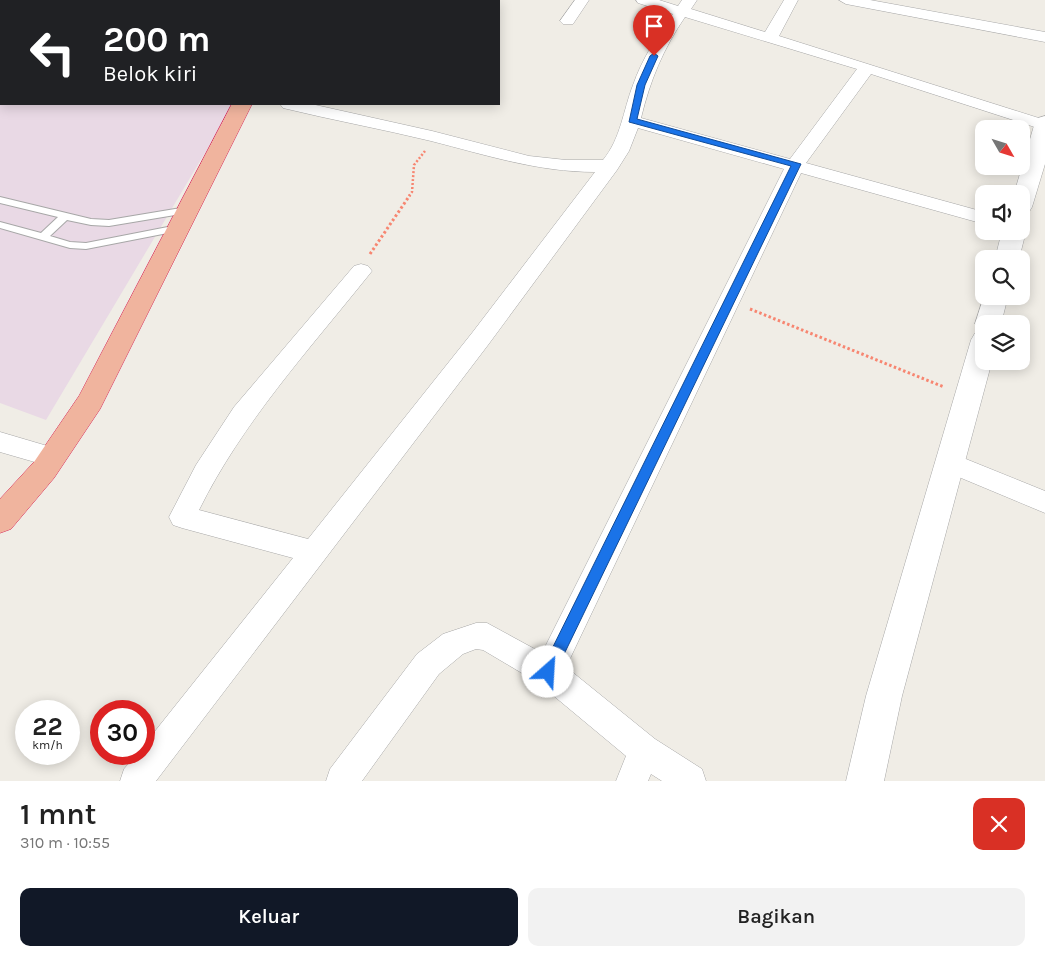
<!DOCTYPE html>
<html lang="id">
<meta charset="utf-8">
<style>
body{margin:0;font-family:Karla,sans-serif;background:#f2f2f2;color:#222;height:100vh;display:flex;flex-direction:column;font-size:19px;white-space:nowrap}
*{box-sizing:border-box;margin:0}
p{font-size:16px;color:#767676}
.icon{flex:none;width:28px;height:28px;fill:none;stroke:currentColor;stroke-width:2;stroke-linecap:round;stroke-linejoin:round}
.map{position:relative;height:781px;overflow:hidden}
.side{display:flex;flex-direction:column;background:#fff;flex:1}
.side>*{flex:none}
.banner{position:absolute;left:0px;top:0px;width:500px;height:105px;box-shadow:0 2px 12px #0003;background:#202124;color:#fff;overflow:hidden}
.needle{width:32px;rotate:129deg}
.controls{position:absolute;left:975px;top:120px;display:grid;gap:10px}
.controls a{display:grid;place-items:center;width:55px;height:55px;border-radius:10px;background:#fff;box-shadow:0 2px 12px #0003;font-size:25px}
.speed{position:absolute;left:15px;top:700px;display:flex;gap:10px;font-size:25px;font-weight:700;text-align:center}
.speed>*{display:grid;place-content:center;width:65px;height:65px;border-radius:50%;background:#fff;box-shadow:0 2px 12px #0003;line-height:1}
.speed small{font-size:12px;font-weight:400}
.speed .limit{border:8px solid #d22;background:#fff;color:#111}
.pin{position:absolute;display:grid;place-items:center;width:42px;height:42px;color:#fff;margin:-51px -21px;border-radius:50% 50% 50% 0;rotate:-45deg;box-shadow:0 0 5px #0007}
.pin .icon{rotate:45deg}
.me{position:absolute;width:55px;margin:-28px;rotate:26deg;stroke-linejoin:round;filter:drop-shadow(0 0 4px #0008)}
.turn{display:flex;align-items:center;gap:18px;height:105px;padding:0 20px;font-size:22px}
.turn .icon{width:65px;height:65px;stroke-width:2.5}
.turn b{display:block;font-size:35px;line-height:42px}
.round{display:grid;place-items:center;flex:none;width:52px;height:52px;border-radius:10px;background:#f2f2f2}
.head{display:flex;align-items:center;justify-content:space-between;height:85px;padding:0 20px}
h1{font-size:30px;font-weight:600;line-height:38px}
.cta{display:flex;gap:10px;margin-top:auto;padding:10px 20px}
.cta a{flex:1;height:58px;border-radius:10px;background:#111827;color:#fff;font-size:20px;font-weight:600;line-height:58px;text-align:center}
.cta a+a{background:#f2f2f2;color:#222}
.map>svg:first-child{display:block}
</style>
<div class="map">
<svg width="1045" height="781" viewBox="0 0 1045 781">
<rect width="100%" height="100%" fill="#f0ede6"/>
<!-- industrial -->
<path fill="#e9d9e5" d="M0,11L1,104H234L46,420L0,403Z"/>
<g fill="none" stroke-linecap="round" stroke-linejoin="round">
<!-- service casing -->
<g stroke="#a7a7a7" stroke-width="2">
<path id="service" d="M0,197L91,219L109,220L187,207L192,210L187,213L109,226L91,225L67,220L50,236L70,242L86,243L178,225L183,228L178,231L86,249L70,248L0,228V222L41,233L58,217L0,203Z"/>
</g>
<!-- minor casing -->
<g stroke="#a7a7a7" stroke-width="1">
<g id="minor">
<path d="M575,0H589L573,24H563L560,21Z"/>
<path d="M636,0H659L678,6L682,0H697L691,9L765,32L784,0H798L779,36L1045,120L1044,130L871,74L806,163L984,212V224L801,173L566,667L655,739L702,769L706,781H662L651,774L648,781H616L626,756L537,682L483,650L476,649L463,654L439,674L362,781H326L330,769L417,654L443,634L476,623H487L542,653L784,169L638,128L629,151L617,170L488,345L156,781H120L124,769L137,754H144V745L293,558L182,528L173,525L169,517L196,465L234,407L354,266L361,264L368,266L372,271L368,276C308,351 242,423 199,510L308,539L472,333L595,172C538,172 486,155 431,141C382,129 332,120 283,108L280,104H311L432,131L529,156L566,160H603C621,138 623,111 633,85C642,59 657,36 673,14L638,3ZM685,17L857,69L790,159L641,118C650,81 663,49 685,17Z"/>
<path d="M839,0H870L1045,32V42L846,4Z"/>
<path d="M0,4L1,5V15L0,14Z"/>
<path d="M0,432L61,450L65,457L61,464L52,467L0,452Z"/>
<path d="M951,453L1045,491V513L942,470L938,463L942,456Z"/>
</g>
</g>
<!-- tertiary casing -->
<g stroke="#a7a7a7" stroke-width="1">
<g id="tertiary">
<path d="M1045,116V164L1032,207L1029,212L1021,214V194H1014L1035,122L1038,118Z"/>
<path d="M1021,226L1026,231L1019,259H995L1002,231H1021Z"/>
<path d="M984,296H1008L1001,324H984V361H992L902,696L884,781H846L866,696L971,340L975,333L982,331L975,324Z"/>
</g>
</g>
<!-- trunk casing -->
<g stroke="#d72a5b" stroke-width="1">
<path id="trunk" d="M232,104H252L100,409L54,478L11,529L0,533V499L34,462L79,396Z"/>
</g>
<!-- path-far1 -->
<path stroke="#f78671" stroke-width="2.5" stroke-dasharray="2 2" stroke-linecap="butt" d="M409,196L412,192L414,165L425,151"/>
<!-- path -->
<g stroke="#f78671" stroke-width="3" stroke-dasharray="2.5 2.5" stroke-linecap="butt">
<path d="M370,254L410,195"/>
<path d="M750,309L944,387"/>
</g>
<!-- service -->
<use href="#service" fill="#fff" fill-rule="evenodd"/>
<!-- minor -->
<use href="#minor" fill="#fff" fill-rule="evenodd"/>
<!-- tertiary -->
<use href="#tertiary" fill="#fff" fill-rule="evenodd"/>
<!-- trunk -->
<use href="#trunk" fill="#f0b49e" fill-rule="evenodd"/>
</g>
<!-- route -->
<path fill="#1a73e8" stroke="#114b97" d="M654,53L658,56L645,85L637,119L801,164L553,677L548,679L543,677L541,672L543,667L791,166L629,122L637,85L650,56Z"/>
</svg>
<div class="controls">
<a><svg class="needle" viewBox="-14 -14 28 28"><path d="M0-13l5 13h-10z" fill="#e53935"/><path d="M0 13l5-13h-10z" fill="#767676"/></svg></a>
<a><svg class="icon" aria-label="sound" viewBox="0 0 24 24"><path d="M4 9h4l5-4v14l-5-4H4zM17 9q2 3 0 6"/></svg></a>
<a><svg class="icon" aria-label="search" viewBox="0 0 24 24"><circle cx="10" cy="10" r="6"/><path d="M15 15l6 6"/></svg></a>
<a><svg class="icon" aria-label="layers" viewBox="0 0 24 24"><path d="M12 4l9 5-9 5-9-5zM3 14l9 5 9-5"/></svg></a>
</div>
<div class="speed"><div>22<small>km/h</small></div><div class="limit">30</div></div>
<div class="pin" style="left:654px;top:56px;background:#d93025"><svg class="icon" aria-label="arrive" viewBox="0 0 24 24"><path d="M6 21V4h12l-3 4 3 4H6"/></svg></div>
<svg class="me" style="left:548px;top:672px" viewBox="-20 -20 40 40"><circle r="19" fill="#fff"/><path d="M0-13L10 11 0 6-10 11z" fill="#1a73e8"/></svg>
<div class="banner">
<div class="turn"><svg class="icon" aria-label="left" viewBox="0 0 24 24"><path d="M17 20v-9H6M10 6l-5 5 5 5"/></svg><div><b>200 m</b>Belok kiri</div></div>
</div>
</div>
<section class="side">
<div class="head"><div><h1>1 mnt</h1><p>310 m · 10:55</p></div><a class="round" style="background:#d93025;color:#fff"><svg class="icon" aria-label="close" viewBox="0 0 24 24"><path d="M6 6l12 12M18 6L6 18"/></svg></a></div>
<div class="cta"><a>Keluar</a><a>Bagikan</a></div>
</section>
